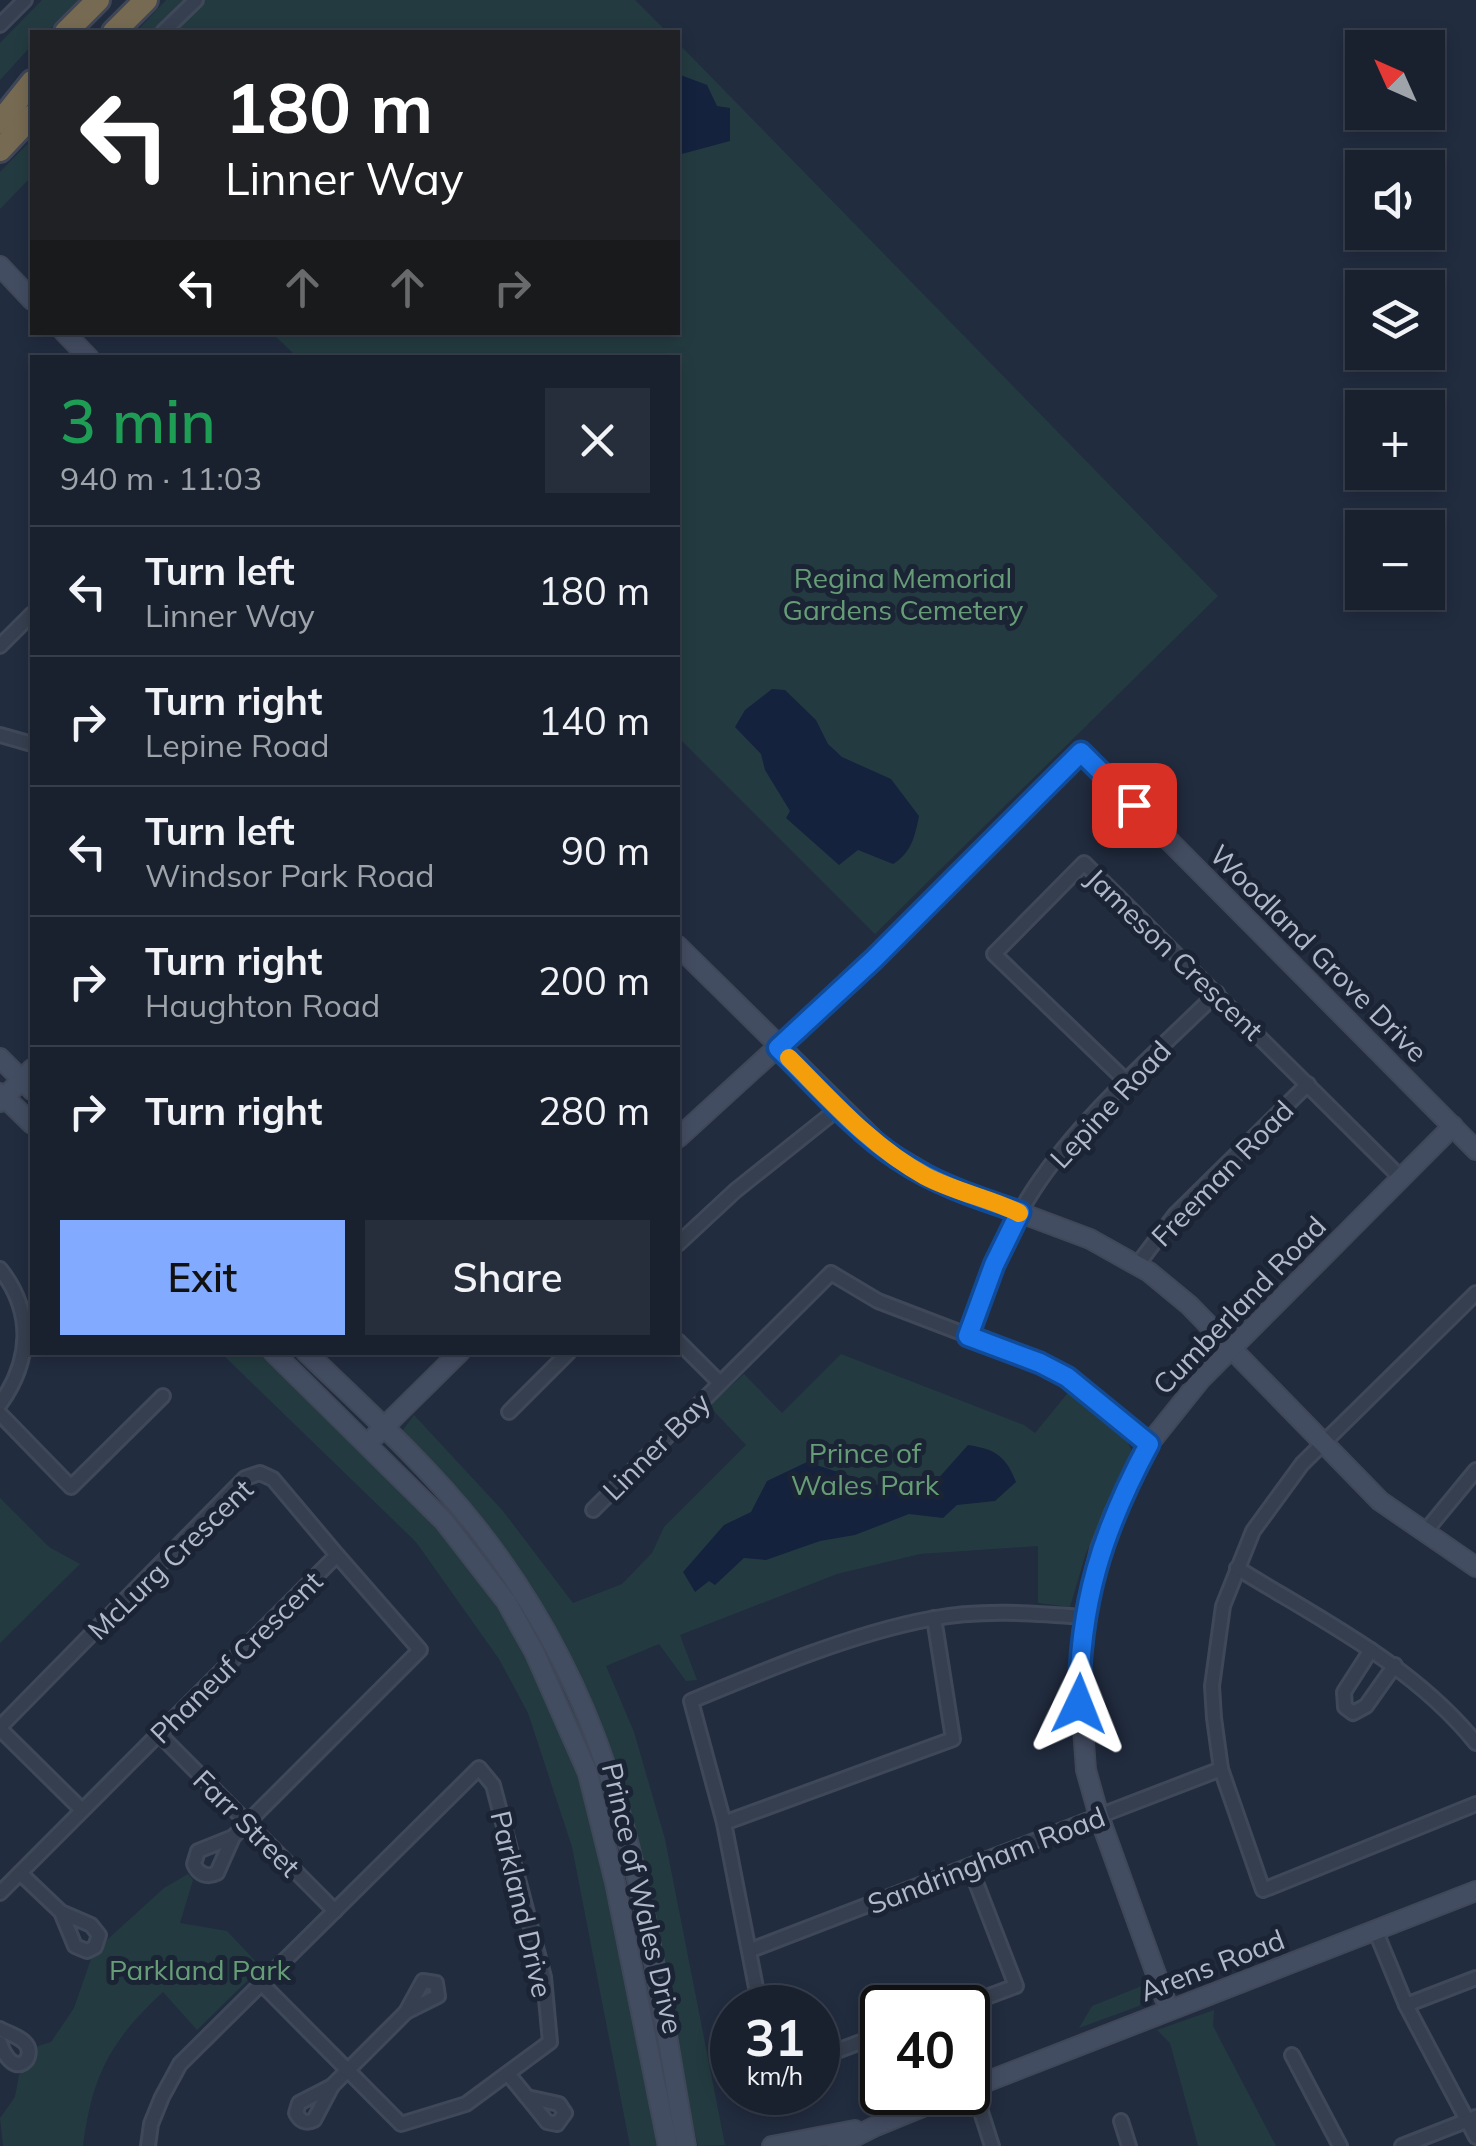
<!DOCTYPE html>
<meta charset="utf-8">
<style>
body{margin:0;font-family:Mulish,sans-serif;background:#262e3b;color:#f1f3f6;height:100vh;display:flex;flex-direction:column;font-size:38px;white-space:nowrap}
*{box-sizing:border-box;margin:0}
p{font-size:32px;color:#9fa3aa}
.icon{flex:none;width:55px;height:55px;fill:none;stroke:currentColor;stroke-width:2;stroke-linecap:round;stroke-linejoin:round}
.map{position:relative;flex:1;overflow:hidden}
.side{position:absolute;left:30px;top:355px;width:650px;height:1000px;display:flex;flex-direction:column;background:#19212f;border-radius:0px;box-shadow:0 5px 15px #0003,0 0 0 2px #373e4b}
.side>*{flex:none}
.banner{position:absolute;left:30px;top:30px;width:650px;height:305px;border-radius:0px;box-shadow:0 5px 15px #0003,0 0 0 2px #373e4b;background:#202124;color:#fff;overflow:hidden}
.needle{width:65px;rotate:315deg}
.fabs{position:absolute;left:1345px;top:30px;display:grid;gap:20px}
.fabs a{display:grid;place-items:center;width:100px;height:100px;border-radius:0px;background:#19212f;box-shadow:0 5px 15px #0003,0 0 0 2px #373e4b;font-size:50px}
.speed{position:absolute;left:710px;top:1985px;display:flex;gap:20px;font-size:50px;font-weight:700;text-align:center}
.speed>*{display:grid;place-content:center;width:130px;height:130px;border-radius:50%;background:#19212f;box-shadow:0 5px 15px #0003,0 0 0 2px #373e4b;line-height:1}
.speed small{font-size:25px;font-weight:400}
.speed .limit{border:5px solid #111;border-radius:15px;background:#fff;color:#111}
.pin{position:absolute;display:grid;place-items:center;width:85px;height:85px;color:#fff;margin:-42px;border-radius:20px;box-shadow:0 5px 15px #0006}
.me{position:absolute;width:110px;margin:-55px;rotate:2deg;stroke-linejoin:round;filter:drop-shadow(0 0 8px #0008)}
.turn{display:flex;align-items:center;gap:35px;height:210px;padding:0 30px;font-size:45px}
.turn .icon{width:130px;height:130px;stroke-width:2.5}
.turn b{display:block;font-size:70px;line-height:85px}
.lanes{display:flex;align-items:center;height:95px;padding:0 30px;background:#0003;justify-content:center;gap:50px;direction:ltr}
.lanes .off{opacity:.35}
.round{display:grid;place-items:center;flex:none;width:105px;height:105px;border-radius:0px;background:#262e3b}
.head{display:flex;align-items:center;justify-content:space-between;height:170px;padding:0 30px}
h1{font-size:60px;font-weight:600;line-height:75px;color:#1e9e55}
.action{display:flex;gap:20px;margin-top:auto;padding:20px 30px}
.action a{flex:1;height:115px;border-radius:0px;background:#82aaff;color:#111;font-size:40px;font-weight:600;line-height:115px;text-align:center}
.action a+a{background:#262e3b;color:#f1f3f6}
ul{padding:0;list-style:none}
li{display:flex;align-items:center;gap:30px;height:130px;padding:0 30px;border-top:2px solid #373e4b}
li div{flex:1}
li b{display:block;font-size:38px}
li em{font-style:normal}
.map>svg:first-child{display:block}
</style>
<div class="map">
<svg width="1476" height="2146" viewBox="0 0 1476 2146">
<rect width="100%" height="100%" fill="#212c3f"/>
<!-- green -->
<g fill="#233b40">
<path d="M42,0H83L46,32H32V45L0,80V43Z"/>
<path d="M166,0H635L667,32H136Z"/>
<path d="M678,43L1218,596L875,934L678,737V358L297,357L272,333L678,332Z"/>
<path d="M32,139V176L0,209V172Z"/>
<path d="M221,1353H261L370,1456L441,1531L479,1579L527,1655L581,1779L598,1834L659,2146H630L572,1847L528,1713L499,1659L416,1542Z"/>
<path d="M841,1354L1024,1425L1035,1433L1071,1389L1126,1439L1133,1453L1086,1553L1070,1607L1038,1603V1546L920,1554L837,1574L680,1635L697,1680L686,1681L659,1644L606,1666L634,1732L665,1839L725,2145L698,2146L606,1751L468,1503L405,1438L403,1430L414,1415L503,1511L573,1603L622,1584L652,1553L664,1527L746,1445L709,1406L744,1374L782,1413Z"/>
<path d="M0,1498L49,1547L80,1564L0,1643Z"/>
<path d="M188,1874L193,1880L180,1923L227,1931L261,1967L197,2030L163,1992C111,2040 92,2075 83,2146H3L0,2118L15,2097L19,2075L38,2046L51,2042L74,2008L91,1959L108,1939L164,1888Z"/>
<path d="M1149,1983L1148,1996L1139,2006L1079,2028L1092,2006Z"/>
<path d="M1214,2010L1213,2026L1276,2146H1198L1170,2043L1157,2030Z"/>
</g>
<!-- water -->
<g fill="#14223e">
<path d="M678,74L707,85L717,106L730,108V141L678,155Z"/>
<path d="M772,689L785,690L816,720L828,744L842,757L891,779L919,816C915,837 911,853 893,864L858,850L839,865L786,818L790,811L765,770L761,754L735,727L745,710Z"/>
<path d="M968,1445C995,1449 1006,1456 1016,1482L995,1501L957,1505L943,1518L909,1514L855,1535L820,1541L766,1560L744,1558L715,1585L709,1581L695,1592L683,1572L724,1525L751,1512L767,1481L807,1462L906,1494L928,1490Z"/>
</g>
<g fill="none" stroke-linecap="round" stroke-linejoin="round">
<!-- street casing -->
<g stroke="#3f4858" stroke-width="18">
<g id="street">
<path d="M0,25L25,0"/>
<path d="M163,32L196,0"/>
<path d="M0,646L32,614"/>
<path d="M0,735L32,744"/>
<path d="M1127,1082L994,954L1084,863L1401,1178"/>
<path d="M678,1244L735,1191L839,1108"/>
<path d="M1138,1264L1175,1215L1308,1084"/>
<path d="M0,1269C34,1312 31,1361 0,1404"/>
<path d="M1476,1293L1302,1464L1253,1531L1223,1606L1212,1686L1214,1718L1221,1769L1263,1890L1476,1804"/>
<path d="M968,1335C987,1284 1004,1235 1034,1189C1083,1115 1154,1055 1217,993"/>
<path d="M678,1341L720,1383"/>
<path d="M509,1412L569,1352"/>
<path d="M0,1414L71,1487L163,1396"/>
<path d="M593,1510L831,1273L878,1301L1040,1363L1067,1377L1149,1444"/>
<path d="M1424,1533L1476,1470"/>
<path d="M1237,1568C1321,1620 1413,1665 1476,1743"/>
<path d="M1371,1650L1344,1692L1345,1707L1353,1713L1366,1706L1395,1665"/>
<path d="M0,1727L245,1478L260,1473L273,1479L337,1555"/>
<path d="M0,1729L82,1810"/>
<path d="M159,1734L335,1911"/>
<path d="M724,1823L953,1739L934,1618"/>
<path d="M233,1837L217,1873C207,1878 198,1874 194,1864L198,1851Z"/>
<path d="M20,1873L61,1912L91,1925L99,1935L95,1947L87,1951L75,1946L61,1912"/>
<path d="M0,1893L337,1555L420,1650L233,1837"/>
<path d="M1376,1932L1406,2005L1476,2137"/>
<path d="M751,1950L1221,1769"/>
<path d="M423,1981L436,1983L438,1996L406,2012Z"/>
<path d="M1406,2005L1476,1978"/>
<path d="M760,2008L724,1823L691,1701C763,1671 854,1633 930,1619C980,1609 1033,1613 1084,1617"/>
<path d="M957,2008L1016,1986L970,1867"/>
<path d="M0,2029C7,2033 18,2036 24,2042C39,2055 15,2084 0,2043"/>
<path d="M1292,2055L1340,2146"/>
<path d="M818,2058L882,2034"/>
<path d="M509,2075L527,2097"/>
<path d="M332,2086L314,2120C306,2124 300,2121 296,2113L299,2103Z"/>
<path d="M332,2086L406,2012"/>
<path d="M973,2087L992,2146"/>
<path d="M527,2097L559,2104L565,2113L557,2124L547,2122Z"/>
<path d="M1121,2121L1129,2146"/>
<path d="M148,2146L151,2124L162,2097L180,2064L479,1768L493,1785L544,1977L550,2042L466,2104L401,2124L261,1983"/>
<path d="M1402,2146L1476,2117"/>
</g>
</g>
<!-- secondary casing -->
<g stroke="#3f4858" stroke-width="22">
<g id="secondary">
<path d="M0,266L32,300"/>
<path d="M64,332L89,358"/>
<path d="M678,946L884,1149L943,1184L1090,1239L1149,1272L1189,1305L1380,1501L1476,1567"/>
<path d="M0,1058L32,1090"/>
<path d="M0,1093L32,1124"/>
<path d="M0,1102L32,1069"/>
<path d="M678,1138L874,959L1081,752L1476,1150"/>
<path d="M273,1352L444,1521L506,1601L535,1653L588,1773L615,1882L668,2146"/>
<path d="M306,1352C364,1408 426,1464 476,1527C532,1598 577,1681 606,1767C647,1888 663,2020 686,2146"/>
<path d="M375,1436L460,1352"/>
<path d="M1169,2010L1099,1816L1086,1770L1079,1672L1084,1617L1100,1549L1114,1513L1149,1444L1201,1379L1453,1126"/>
<path d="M968,2089L1476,1891"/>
<path d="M772,2146L855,2130"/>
<path d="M836,2146L876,2126L959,2092"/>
</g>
</g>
<!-- highway casing -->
<g stroke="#3e4657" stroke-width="28">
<g id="highway">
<path d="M66,32L98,0"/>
<path d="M114,32L146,0"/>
<path d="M0,122L32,82"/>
<path d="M0,150L32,116"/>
</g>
</g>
<!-- street -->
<use href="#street" stroke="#363f4f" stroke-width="12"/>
<!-- secondary -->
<use href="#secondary" stroke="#434d62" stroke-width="18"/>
<!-- highway -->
<use href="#highway" stroke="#766a52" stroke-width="22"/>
</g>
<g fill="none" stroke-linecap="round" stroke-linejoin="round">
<!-- route casing -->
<g stroke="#114b97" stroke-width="25">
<path id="route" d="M1079,1704C1079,1604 1102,1531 1149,1444L1067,1377L1040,1363L968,1336L994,1265L1020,1212C978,1198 935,1184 898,1159C853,1129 816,1085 778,1048L874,959L1081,752L1134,805"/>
</g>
<!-- route -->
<use href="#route" stroke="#1a73e8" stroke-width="18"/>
<!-- slow -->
<path stroke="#f59e0b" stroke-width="18" d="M789,1058C832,1101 872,1147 925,1176C955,1192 992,1199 1019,1213"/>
</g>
<g text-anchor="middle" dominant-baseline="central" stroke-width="10" stroke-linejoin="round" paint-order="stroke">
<!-- park labels -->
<g font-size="28" fill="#669d77" stroke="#1b2434">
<text x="903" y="577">Regina Memorial<tspan x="903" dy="32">Gardens Cemetery</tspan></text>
<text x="865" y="1452">Prince of<tspan x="865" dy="32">Wales Park</tspan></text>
<text x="200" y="1969">Parkland Park</text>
</g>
<!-- street labels -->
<g font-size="28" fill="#b1b9ca" stroke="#1b2434">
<text transform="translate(1319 953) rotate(45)">Woodland Grove Drive</text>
<text transform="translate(1175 954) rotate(44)">Jameson Crescent</text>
<text transform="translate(1110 1104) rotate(-47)">Lepine Road</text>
<text transform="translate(1222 1173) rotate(-46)">Freeman Road</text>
<text transform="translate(1239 1305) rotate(-46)">Cumberland Road</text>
<text transform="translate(656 1446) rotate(-45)">Linner Bay</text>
<text transform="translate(170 1559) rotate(-44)">McLurg Crescent</text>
<text transform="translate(236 1657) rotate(-45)">Phaneuf Crescent</text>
<text transform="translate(247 1823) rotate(45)">Farr Street</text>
<text transform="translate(986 1860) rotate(-21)">Sandringham Road</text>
<text transform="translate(643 1898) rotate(77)">Prince of Wales Drive</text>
<text transform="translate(522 1904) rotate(77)">Parkland Drive</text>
<text transform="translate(1212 1965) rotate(-21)">Arens Road</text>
</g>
</g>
</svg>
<div class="fabs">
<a><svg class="needle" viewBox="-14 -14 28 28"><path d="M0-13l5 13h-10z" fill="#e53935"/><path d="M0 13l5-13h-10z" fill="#9fa3aa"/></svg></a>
<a><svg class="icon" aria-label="sound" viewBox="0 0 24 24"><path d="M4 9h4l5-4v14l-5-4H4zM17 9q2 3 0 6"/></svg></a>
<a><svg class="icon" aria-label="layers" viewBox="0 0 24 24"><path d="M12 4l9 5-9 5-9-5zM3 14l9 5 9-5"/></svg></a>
<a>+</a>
<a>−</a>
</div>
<div class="speed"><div>31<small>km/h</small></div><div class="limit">40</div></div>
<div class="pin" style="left:1134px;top:805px;background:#d93025"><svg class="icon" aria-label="arrive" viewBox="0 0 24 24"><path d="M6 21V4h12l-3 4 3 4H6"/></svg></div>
<svg class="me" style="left:1079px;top:1704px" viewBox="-20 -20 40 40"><path d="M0-17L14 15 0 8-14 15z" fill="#1a73e8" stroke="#fff" stroke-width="4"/></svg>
<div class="banner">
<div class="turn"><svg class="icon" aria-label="left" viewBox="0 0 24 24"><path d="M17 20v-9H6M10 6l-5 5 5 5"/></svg><div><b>180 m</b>Linner Way</div></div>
<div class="lanes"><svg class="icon" aria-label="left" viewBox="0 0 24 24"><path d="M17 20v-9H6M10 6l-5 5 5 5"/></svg><svg class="icon off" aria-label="ahead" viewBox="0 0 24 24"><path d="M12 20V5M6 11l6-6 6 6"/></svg><svg class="icon off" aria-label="ahead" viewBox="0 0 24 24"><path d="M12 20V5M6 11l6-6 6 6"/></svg><svg class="icon off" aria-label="right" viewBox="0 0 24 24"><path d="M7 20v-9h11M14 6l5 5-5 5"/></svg></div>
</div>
<section class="side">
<div class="head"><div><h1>3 min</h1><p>940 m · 11:03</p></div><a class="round"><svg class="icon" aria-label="close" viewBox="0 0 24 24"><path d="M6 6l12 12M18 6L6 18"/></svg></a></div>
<ul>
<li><svg class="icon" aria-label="left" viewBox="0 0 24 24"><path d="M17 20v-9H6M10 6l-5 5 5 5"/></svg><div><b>Turn left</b><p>Linner Way</p></div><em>180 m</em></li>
<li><svg class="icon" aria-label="right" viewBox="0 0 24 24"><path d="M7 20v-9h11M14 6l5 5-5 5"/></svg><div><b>Turn right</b><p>Lepine Road</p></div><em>140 m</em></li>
<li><svg class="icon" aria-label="left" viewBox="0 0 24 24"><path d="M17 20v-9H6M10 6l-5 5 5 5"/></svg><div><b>Turn left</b><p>Windsor Park Road</p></div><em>90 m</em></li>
<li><svg class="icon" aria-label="right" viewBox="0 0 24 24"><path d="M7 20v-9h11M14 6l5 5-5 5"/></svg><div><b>Turn right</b><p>Haughton Road</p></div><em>200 m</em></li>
<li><svg class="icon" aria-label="right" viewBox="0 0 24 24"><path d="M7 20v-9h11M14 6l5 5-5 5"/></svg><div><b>Turn right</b></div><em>280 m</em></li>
</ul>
<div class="action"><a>Exit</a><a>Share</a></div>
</section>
</div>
